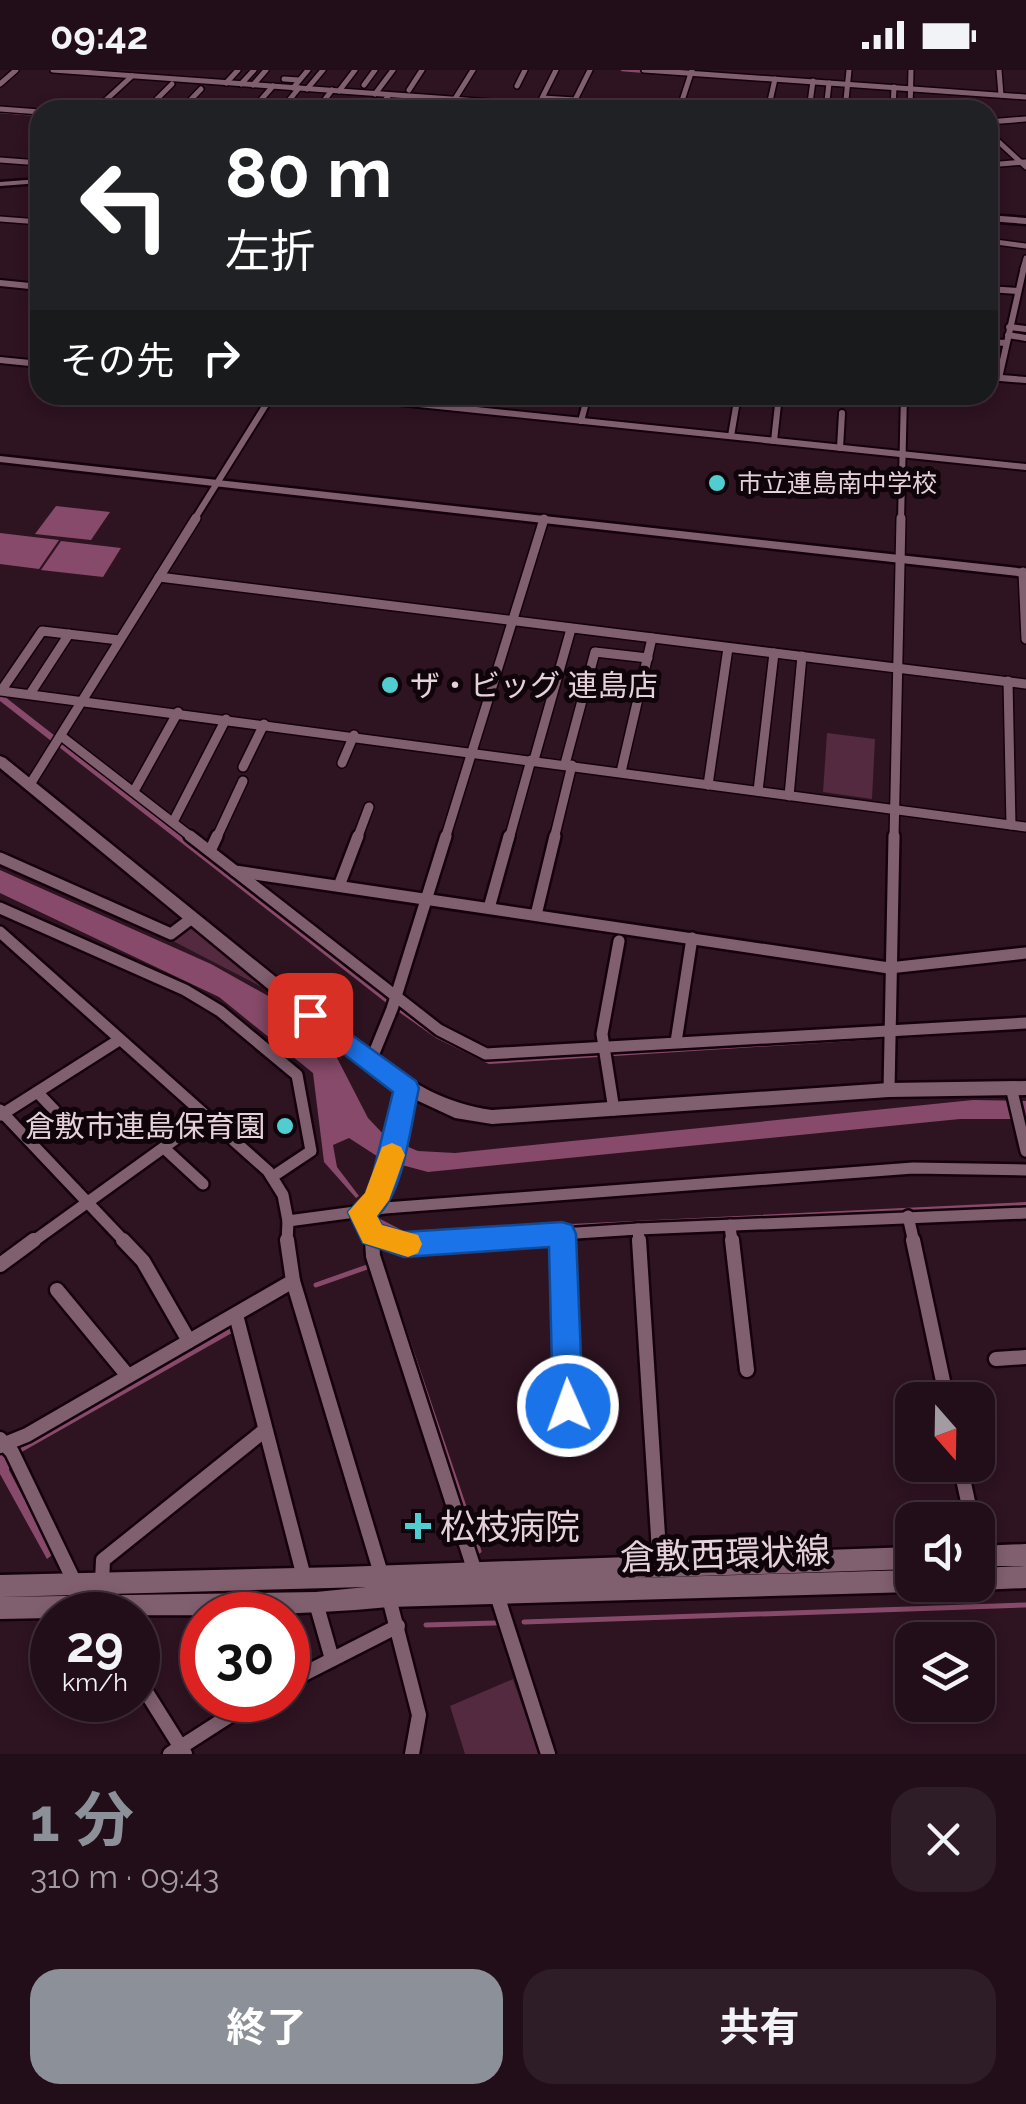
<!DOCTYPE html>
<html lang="ja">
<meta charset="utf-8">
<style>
body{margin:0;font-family:Raleway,"Noto Sans JP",sans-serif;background:#2e1c26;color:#f1f3f6;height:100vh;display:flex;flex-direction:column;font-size:38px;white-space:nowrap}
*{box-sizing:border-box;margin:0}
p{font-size:32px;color:#a29ca2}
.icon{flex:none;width:55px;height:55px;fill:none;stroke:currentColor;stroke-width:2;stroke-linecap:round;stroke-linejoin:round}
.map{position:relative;height:1684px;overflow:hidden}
.details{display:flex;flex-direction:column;background:#220e19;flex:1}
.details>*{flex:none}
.banner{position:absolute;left:30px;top:30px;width:968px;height:305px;border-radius:30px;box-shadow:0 5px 15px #0003,0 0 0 2px #3f2e38;background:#202124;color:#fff;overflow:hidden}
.needle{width:65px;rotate:160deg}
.fabs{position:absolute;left:895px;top:1312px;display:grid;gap:20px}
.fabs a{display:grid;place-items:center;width:100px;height:100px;border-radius:20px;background:#220e19;box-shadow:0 5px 15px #0003,0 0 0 2px #3f2e38;font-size:50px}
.speed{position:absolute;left:30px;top:1522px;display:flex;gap:20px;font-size:50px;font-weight:700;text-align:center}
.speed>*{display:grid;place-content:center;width:130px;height:130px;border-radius:50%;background:#220e19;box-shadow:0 5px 15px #0003,0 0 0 2px #3f2e38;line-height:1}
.speed small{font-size:25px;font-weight:400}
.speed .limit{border:15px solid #d22;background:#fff;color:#111}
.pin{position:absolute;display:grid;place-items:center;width:85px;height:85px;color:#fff;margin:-42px;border-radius:20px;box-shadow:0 5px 15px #0006}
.me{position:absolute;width:110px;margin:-55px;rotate:358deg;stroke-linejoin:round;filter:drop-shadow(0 0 8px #0008)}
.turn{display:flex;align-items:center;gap:35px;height:210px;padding:0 30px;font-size:45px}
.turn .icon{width:130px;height:130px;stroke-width:2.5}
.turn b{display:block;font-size:70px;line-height:85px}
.then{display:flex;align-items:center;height:95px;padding:0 30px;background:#0003;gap:20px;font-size:38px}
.round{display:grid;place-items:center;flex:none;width:105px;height:105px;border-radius:30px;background:#2e1c26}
.head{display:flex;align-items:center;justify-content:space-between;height:170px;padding:0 30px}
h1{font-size:60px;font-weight:700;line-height:75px;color:#8c9099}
.action{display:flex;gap:20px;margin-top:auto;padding:20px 30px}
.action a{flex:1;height:115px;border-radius:30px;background:#8c9099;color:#fff;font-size:40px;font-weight:700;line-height:115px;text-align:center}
.action a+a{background:#2e1c26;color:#f1f3f6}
.status{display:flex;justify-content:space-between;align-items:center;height:70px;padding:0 50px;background:#220e19;direction:ltr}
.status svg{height:28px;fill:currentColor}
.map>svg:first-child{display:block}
</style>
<div class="status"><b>09:42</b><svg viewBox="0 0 49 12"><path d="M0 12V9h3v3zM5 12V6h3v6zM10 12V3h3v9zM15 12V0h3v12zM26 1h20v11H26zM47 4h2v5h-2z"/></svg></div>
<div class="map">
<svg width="1026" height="1684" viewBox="0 0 1026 1684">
<rect width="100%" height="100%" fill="#2e1321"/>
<!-- green -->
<g fill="#532a40">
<path d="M827,663L875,669L872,729L823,722Z"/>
<path d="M186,859H194L277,925L171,870Z"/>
<path d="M513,1609L539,1684H465L450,1636Z"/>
</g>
<!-- water -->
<g fill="#884a6a">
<path d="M56,436L110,442L91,470L35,464Z"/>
<path d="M0,463L59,470L39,499L0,494Z"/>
<path d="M61,471L121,478L103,507L41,500Z"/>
<path d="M0,623L237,808L486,988L1026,955V960L489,994L436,968L389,935L0,631Z"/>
<path d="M0,800L211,894L270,927L279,939L335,984L368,1048L387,1068L418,1081L455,1083L973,1030L1026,1031V1049H960L428,1102L383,1090L349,1068L333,1075L337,1097L359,1126L356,1128L324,1092L313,1003L219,927L0,823Z"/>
<path d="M0,1379L9,1390V1400L53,1484L47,1489L0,1404Z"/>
</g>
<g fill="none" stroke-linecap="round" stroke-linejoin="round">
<!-- stream-far2 -->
<g stroke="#884a6a" stroke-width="2.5">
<path d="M622,0L647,2"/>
<path d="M0,42L40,45"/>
</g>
<!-- stream-far1 -->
<path stroke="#884a6a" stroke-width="4" d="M374,1148L405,1164L1026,1134"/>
<!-- stream -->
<g stroke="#884a6a" stroke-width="5">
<path d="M316,1215L370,1196"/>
<path d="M397,1239L479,1481"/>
<path d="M20,1380L232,1260"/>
<path d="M524,1552L1026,1535"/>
<path d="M426,1555L495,1553"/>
</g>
<!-- street-far4 casing -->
<g stroke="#15010b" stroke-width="8">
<g id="street-far4">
<path d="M53,0L602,40"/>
<path d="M556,0L542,28L575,30L590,0"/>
<path d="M644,0L1026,27"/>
<path d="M999,0L1001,25"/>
<path d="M284,9L299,10"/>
<path d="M226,13L238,0"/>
<path d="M0,14L16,0"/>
<path d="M241,14L254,0"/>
<path d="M253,15L266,0"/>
<path d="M364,15L375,0"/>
<path d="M517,16L525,0"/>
<path d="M293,18L308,0"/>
<path d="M307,19L323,0"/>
<path d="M409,20L422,0"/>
<path d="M339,21L355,0"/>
<path d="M375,24L393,0"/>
<path d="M0,39L40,42"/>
<path d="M95,40L132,6"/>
<path d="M146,40L172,14"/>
<path d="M181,40L201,19"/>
<path d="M252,40L273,16"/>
<path d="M281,40L299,18"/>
<path d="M317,40L332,20"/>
<path d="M378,40L389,25"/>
<path d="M448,40L473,0"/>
<path d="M679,40L692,0"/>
<path d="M768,40L775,9"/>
<path d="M809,40L813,11"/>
<path d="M826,40L829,13"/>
<path d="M845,40L849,0"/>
<path d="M893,40L894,17"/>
<path d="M910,40L911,0"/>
<path d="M988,52L1026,49"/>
<path d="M988,62L1026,97"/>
<path d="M0,90L40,93"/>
<path d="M988,95L1025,92"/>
<path d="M0,149L40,152"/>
<path d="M988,171L1026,176"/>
<path d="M1023,199L1026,188"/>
</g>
</g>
<!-- street-far3 casing -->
<g stroke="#15010b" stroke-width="10">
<g id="street-far3">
<path d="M0,213L40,217"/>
<path d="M988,219L1018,221"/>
<path d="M1009,257L1026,259"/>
<path d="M1008,265L1026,268"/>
<path d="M988,272L1006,273"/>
<path d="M0,290L40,294"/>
<path d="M988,307L1026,310"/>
<path d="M999,308L1024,197"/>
<path d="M332,325L1026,397"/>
<path d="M581,351L588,325"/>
<path d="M731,366L738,325"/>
<path d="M774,371L779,325"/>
<path d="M840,378L842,343"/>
<path d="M194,450L272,325"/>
<path d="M901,450L904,325"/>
</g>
</g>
<!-- street-far2 casing -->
<g stroke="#15010b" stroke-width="12">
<g id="street-far2">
<path d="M1023,502L1026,569"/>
<path d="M159,507L1026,614"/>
<path d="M119,570L42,561L1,621L1026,757"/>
<path d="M1008,611L1011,755"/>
<path d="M30,624L69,564"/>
<path d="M61,666L194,769"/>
<path d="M534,690L571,559"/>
<path d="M342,693L354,665"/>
<path d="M565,694L595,582L648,588"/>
<path d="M243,697L264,654"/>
<path d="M621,702L652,568"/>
<path d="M708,715L728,578"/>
<path d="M29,716L196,448"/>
<path d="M134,721L178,642"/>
<path d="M758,721L774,583"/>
<path d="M789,726L802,586"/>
<path d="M173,752L226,649"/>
<path d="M216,769L243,711"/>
<path d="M357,769L369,737"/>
<path d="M445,769L544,449"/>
<path d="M509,769L531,690"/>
<path d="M554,769L572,695"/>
<path d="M894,769L901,448"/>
</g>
</g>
<!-- street-far1 casing -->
<g stroke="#15010b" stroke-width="16">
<g id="street-far1">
<path d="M190,766L235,801L889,898L1026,883"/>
<path d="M210,781L217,766"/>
<path d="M0,788L171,864L192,848"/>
<path d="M235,801L439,960L486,984L1026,953"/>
<path d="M339,816L358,766"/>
<path d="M0,838L185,920L220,941L297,1005L311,1081L272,1107"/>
<path d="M489,838L509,766"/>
<path d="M536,845L555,766"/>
<path d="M0,862L268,1101L283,1125L288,1151L385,1138L913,1098L1026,1100"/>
<path d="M676,972L692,868"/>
<path d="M370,993L392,939L446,766"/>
<path d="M1011,1017L1026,1081"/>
<path d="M889,1020L894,766"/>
<path d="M38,1023L80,1067"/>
<path d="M0,1040L126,1173"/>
<path d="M614,1040L602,964L619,871"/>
<path d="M1,1045L119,970"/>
<path d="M164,1078L203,1114"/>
<path d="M908,1146L914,1173"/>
<path d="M730,1155L732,1173"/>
<path d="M638,1159L639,1173"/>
<path d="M562,1164V1173"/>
<path d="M372,1165L401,1173"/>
<path d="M31,1173L206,1047"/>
<path d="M287,1173L288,1151"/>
<path d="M372,1173L361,1143L388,1102L407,1018"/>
<path d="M423,1173L638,1159L1026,1143"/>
</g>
</g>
<!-- street casing -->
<g stroke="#15010b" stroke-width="19">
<g id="street">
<path d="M123,1170L143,1191L189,1271"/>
<path d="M372,1170L373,1186L475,1502"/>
<path d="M392,1170L405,1174L462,1170"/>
<path d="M562,1170L569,1371"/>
<path d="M639,1170L660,1497"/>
<path d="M732,1170L747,1300"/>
<path d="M913,1170L947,1330"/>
<path d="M0,1195L34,1170"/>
<path d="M293,1211L382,1507"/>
<path d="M57,1220L128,1306"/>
<path d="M236,1245L305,1511"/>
<path d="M996,1289L1026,1287"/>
<path d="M0,1369L12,1382L76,1515"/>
<path d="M0,1376L27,1365L293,1211L287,1170"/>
<path d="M960,1395L972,1450"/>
<path d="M102,1512L103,1490L265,1360"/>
<path d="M497,1525L548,1684"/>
<path d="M389,1528L419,1645L412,1684"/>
<path d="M316,1533L332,1589"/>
<path d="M138,1609L185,1684"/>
<path d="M288,1612L398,1556"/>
<path d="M170,1684L254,1630"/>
</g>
</g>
<!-- secondary casing -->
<g stroke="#15010b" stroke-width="5">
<g id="secondary">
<path d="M40,109V113L0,116V112Z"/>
<path d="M988,145L1026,148V154L988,151Z"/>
<path d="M0,386L1026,499V507L0,392Z"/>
<path d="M0,686L5,688L376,988C413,1013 446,1034 492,1040L889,1013L1026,1011V1025L889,1027L492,1054L455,1048L401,1023L364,998L0,698Z"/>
<path d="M1026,1474V1496H978V1476Z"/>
<path d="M912,1477V1499L637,1508L912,1500V1515H921L920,1519L912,1522L389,1537C275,1548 165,1545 52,1545V1548L0,1549V1527L316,1522L366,1517L0,1527V1505L342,1497Z"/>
<path d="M1026,1496V1518L978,1520L970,1515H978V1498Z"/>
</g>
</g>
<!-- street-far4 -->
<use href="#street-far4" stroke="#805f6f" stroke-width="5"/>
<!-- street-far3 -->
<use href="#street-far3" stroke="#805f6f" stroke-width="6"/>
<!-- street-far2 -->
<use href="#street-far2" stroke="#805f6f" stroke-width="9"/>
<!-- street-far1 -->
<use href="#street-far1" stroke="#805f6f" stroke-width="11"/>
<!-- street -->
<use href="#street" stroke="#805f6f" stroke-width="14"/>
<!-- secondary -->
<use href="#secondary" fill="#805f6f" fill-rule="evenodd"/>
</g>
<!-- route -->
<path fill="#1a73e8" stroke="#114b97" stroke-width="2.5" d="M310,935L416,1011L419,1018C411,1053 404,1123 377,1146L382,1155L404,1162L562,1152L572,1155L576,1164L583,1336L579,1347L568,1351L558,1347L553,1336L549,1177L404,1187L363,1173L348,1142L366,1123L373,1104L393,1022L302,952L298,945L302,938Z"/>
<!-- slow -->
<path fill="#f59e0b" d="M392,1073L401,1077L405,1085L389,1130L377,1146L382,1155L418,1165L422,1174L418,1183L408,1187L363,1173L348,1142L365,1123L382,1077Z"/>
<!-- markers -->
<g fill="#51ccd1" stroke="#0f0409" stroke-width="4">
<circle cx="717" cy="413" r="10"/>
<circle cx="390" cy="615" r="10"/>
<circle cx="285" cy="1056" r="10"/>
<path d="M413 1441h10v10h10v10h-10v10h-10v-10h-10v-10h10z"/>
</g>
<g text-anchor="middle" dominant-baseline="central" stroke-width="10" stroke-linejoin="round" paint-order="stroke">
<!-- far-poi labels -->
<g font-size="25" fill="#e5d1da" stroke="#0f0409" text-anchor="start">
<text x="737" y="413">市立連島南中学校</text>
</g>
<!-- poi labels -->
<g font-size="30" fill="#e5d1da" stroke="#0f0409" text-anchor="start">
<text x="410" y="615">ザ・ビッグ 連島店</text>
<text x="265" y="1056" text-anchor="end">倉敷市連島保育園</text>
</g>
<!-- near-poi labels -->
<g font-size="35" fill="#e5d1da" stroke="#0f0409" text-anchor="start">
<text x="440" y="1456">松枝病院</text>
</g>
<!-- near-street labels -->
<g font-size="35" fill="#e5d1da" stroke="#0f0409">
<text transform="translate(725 1484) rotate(-2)">倉敷西環状線</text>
</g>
</g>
</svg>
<div class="fabs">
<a><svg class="needle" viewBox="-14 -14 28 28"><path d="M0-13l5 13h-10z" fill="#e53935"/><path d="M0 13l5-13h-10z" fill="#a29ca2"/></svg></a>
<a><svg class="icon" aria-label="sound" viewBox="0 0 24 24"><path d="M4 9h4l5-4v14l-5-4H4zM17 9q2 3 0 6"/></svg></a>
<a><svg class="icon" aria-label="layers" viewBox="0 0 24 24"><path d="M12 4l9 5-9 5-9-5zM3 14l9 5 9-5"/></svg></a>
</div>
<div class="speed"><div>29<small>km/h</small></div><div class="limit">30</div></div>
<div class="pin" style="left:310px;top:945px;background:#d93025"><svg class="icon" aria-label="arrive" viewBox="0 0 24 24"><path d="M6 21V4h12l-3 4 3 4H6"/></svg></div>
<svg class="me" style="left:568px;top:1336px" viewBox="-20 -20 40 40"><circle r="17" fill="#1a73e8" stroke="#fff" stroke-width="3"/><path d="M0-11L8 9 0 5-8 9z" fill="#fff"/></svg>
<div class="banner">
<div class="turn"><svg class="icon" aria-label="left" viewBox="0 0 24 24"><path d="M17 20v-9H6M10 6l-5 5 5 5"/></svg><div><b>80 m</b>左折</div></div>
<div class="then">その先<svg class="icon" aria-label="right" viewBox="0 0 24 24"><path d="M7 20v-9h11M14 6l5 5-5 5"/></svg></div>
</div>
</div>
<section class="details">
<div class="head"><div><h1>1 分</h1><p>310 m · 09:43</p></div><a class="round"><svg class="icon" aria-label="close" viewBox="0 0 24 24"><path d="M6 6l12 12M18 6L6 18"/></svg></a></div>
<div class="action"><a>終了</a><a>共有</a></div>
</section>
